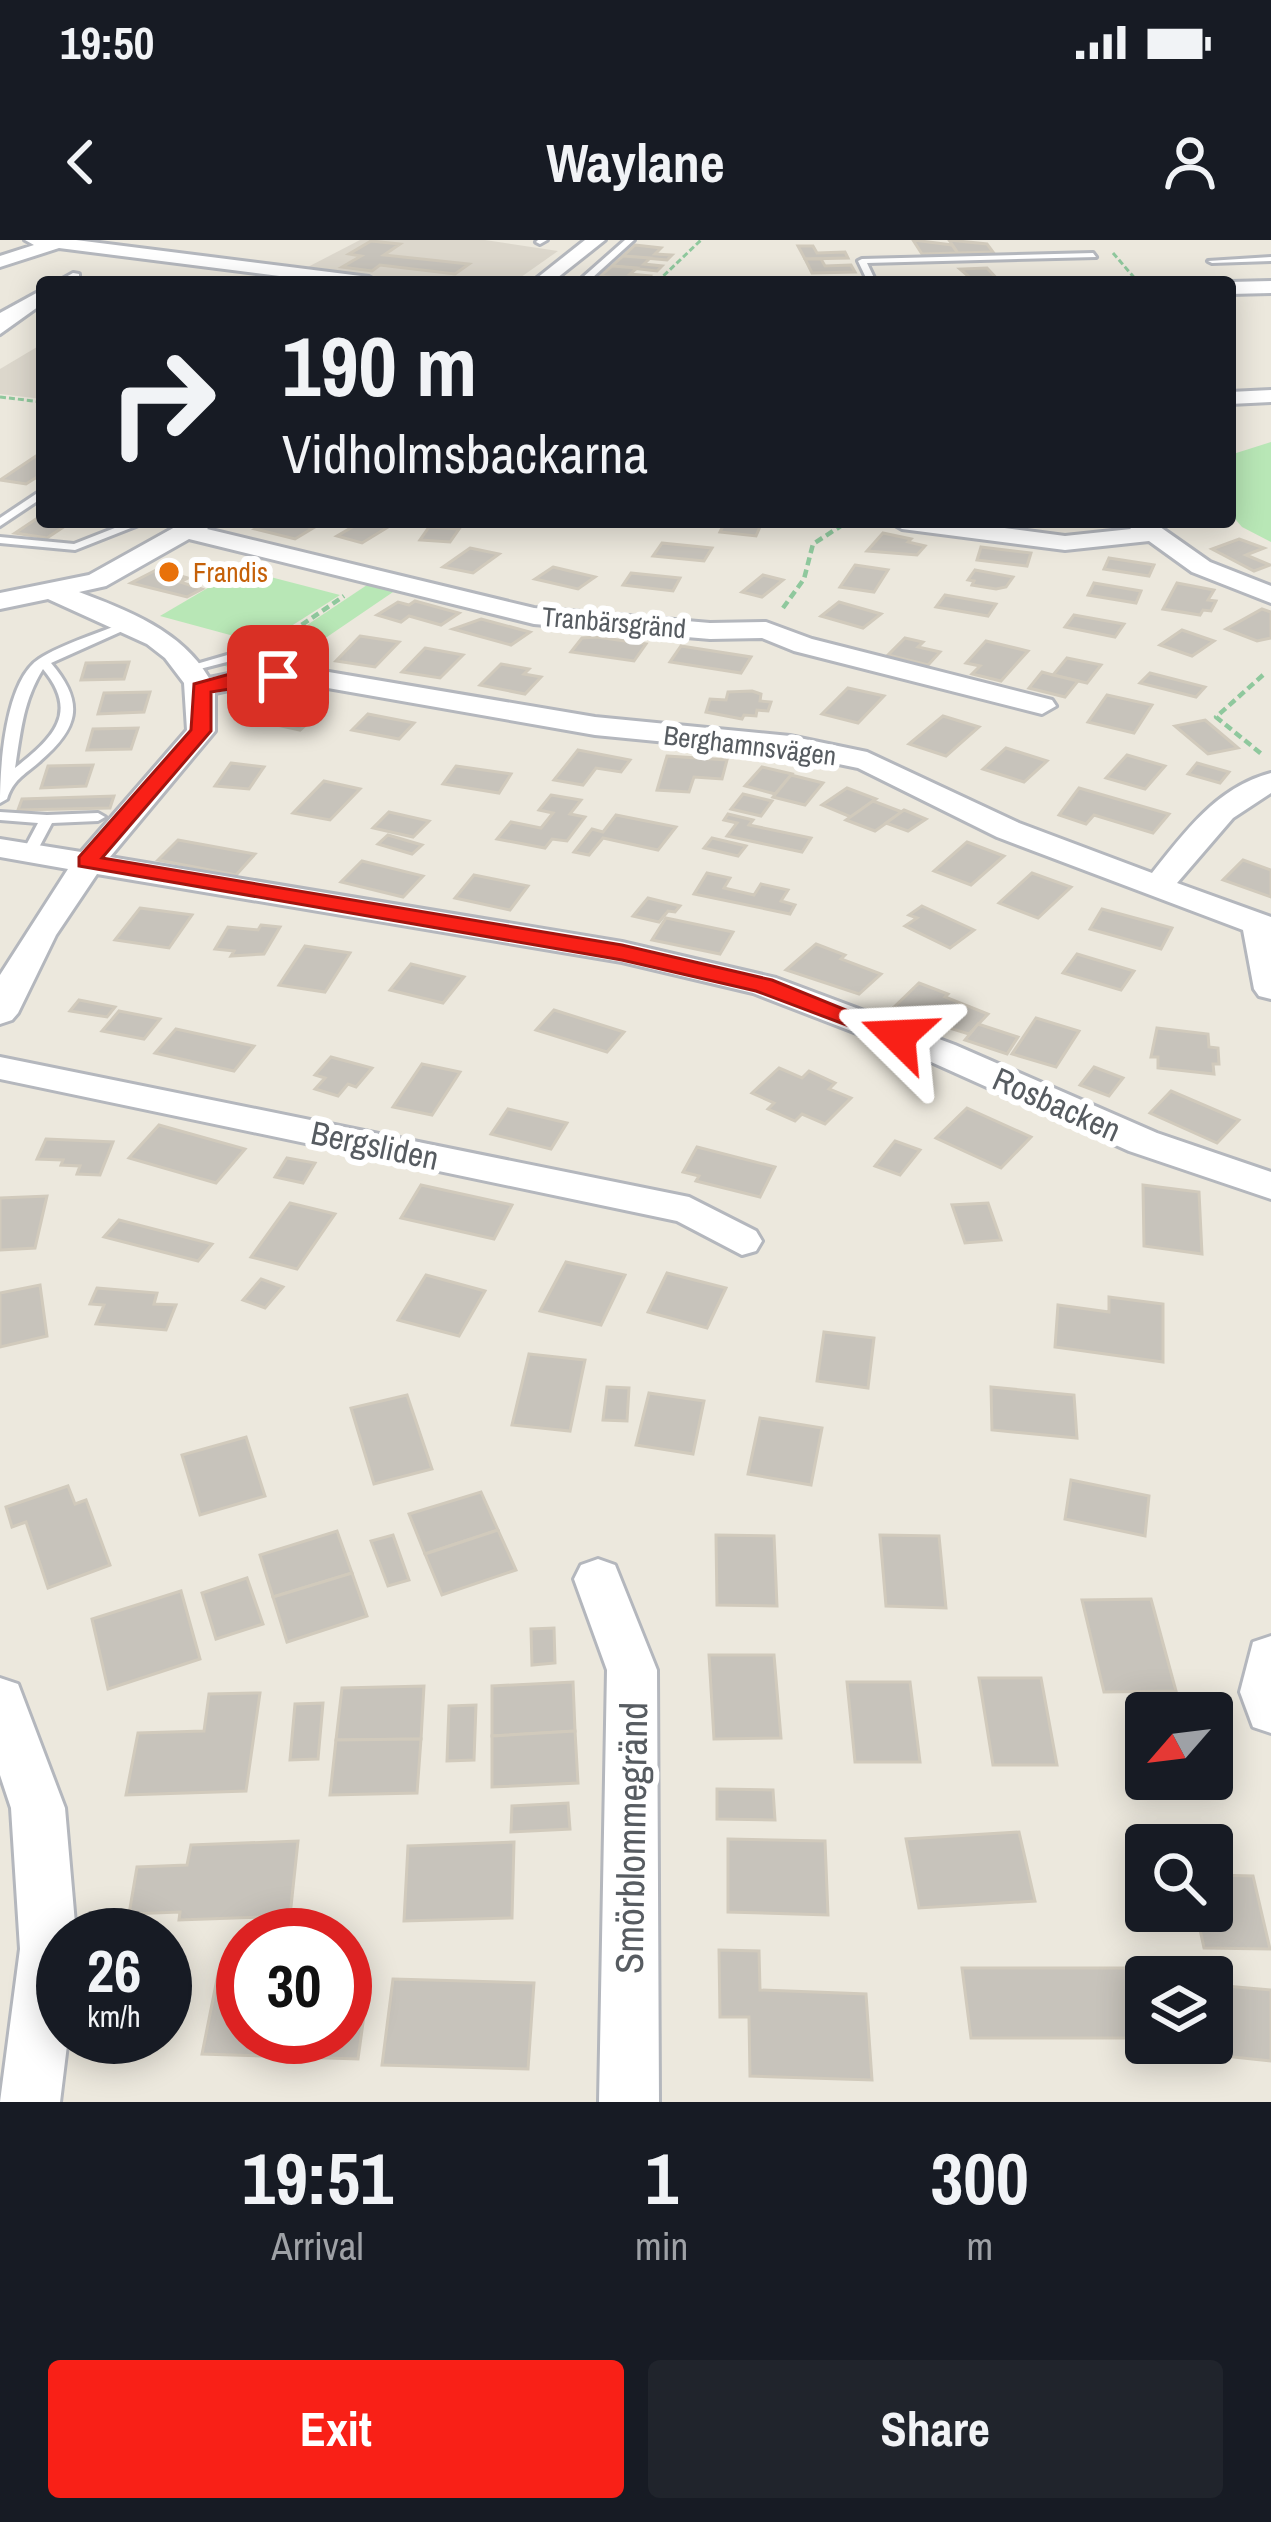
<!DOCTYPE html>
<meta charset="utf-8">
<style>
body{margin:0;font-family:"Archivo Narrow",sans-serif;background:#20242c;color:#f1f3f6;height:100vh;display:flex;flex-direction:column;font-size:45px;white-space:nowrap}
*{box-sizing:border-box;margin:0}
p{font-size:39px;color:#9ea1a6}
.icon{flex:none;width:66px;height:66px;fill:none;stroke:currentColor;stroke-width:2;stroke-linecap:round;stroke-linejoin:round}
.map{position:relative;height:1862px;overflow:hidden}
.side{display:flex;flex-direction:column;background:#171b24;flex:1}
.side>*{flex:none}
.hud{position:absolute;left:36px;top:36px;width:1200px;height:252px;border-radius:12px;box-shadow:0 6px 30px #0003;background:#171b24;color:#f1f3f6;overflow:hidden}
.needle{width:78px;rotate:242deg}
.fabs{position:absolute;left:1125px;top:1452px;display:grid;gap:24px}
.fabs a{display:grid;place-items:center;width:108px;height:108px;border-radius:12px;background:#171b24;box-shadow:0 6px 30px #0003;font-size:60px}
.speed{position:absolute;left:36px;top:1668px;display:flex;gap:24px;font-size:60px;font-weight:700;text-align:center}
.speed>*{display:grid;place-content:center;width:156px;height:156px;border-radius:50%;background:#171b24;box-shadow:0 6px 30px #0003;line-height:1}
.speed small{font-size:30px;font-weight:400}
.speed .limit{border:18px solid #d22;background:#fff;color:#111}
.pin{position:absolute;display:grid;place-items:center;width:102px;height:102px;color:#fff;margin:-51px;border-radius:24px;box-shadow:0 6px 18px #0006}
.me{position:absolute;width:132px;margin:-66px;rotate:291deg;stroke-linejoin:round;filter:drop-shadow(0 0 9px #0008)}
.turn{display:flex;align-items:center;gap:42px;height:252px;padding:0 48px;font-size:54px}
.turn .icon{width:156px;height:156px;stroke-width:2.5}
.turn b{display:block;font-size:84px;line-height:102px}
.eta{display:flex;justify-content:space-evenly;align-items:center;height:204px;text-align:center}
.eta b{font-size:72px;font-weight:800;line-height:84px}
.primary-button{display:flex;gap:24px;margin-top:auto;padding:24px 48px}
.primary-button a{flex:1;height:138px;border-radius:12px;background:#f92017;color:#fff;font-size:48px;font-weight:800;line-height:138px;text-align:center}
.primary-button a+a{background:#20242c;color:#f1f3f6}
.status{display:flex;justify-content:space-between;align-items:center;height:84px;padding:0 60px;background:#171b24;direction:ltr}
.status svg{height:33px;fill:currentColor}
header{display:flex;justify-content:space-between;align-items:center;height:156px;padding:0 48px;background:#171b24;font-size:54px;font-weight:800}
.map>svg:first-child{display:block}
</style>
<div class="status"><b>19:50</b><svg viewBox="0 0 49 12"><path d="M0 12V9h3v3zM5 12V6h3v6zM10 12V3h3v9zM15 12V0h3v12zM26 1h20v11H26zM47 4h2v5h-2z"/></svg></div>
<header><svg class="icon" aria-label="back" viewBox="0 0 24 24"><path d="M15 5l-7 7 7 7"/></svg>Waylane<svg class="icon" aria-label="person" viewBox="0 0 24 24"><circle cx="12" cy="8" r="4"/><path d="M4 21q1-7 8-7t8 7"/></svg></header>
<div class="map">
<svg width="1271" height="1862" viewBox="0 0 1271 1862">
<rect width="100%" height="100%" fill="#ece8dd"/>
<!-- education -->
<g fill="#dcd7cc">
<path d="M360,0H485L558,11L514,42H432L304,29Z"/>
<path d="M42,104V159L0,154V129Z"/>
</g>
<!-- green -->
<g fill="#b8e7b6">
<path d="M1271,202V302L1242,287L1230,273V215Z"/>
<path d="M240,329L340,355L263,404L160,376Z"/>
<path d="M370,343L396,350L302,414L294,429L238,431L220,424L280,403Z"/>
</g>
<!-- building -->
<g fill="#c7c3bb" stroke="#d1cabc" stroke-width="3">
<path d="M913,0L952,5L958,13L922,14Z"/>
<path d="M949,0L987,4L993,12L958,13Z"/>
<path d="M371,1L400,4L384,15L469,24L455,34L380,25L372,31L342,27L361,16L349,14Z"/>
<path d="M635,5L661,8L655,14L672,15L667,20L623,16Z"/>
<path d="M798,6H813L817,13L845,12L848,18L805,19Z"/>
<path d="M623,16L650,18L644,24L662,26L657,31L612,26Z"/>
<path d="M805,19H821L825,26L851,25L855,32L812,33Z"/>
<path d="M612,26L637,28L630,34L650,36L645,41L600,36Z"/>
<path d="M987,28L1000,42H975L960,29Z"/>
<path d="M42,212V234L26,244L0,240Z"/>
<path d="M42,275V282H71L47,298L15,293Z"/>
<path d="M268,282H288L313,288L295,299L255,289Z"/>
<path d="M361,282H383L393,284L362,303L337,296Z"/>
<path d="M725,282L740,284L762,282L756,296L720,292Z"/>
<path d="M429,287L459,289L450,302L420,300Z"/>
<path d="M883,293L911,299L908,302L925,306L917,315L867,311Z"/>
<path d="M1239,299L1264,308L1246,315L1270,325L1254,331L1212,309Z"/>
<path d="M662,303L712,308L704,321L653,316Z"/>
<path d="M981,307L1031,313L1027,326L977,320Z"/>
<path d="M470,308L499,314L473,333L443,327Z"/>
<path d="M1109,318L1154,325L1149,336L1104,329Z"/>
<path d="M855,325L888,330L874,352L840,347Z"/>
<path d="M553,327L595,337L578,349L535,339Z"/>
<path d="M158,329L188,338L180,342L202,349L187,357L131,343Z"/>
<path d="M975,330L1013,337L1006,347L996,349L972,345L974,341L968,340Z"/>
<path d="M631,333L680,338L673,351L623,345Z"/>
<path d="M763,335L783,340L762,357L742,352Z"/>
<path d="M1094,343L1141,351L1136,363L1088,355Z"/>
<path d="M1177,343L1214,350L1208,360L1216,361L1211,371L1203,370L1200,375L1163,369Z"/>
<path d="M945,355L996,364L988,376L936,367Z"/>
<path d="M415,361L459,373L441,385L409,376L401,382L377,375L398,362L409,365Z"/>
<path d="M839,362L881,374L863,388L821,376Z"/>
<path d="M1262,369L1271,372V398L1257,401L1226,389Z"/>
<path d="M1074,375L1124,384L1115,397L1065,387Z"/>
<path d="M481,379L530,392L511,405L453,389Z"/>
<path d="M1182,390L1214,401L1192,416L1160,405Z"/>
<path d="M360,396L399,402L375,427L336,421Z"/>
<path d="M597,397L646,404L634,421L571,412L582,398Z"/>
<path d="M905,398L923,402L918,407L940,412L928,425L888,415Z"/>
<path d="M986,401L1028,411L1001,441L972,434L980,426L966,423Z"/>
<path d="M681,406L751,417L741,433L670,422Z"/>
<path d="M425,408L463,415L440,438L402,432Z"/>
<path d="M1067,418L1101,425L1087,443L1053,435Z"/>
<path d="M129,422L124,439L81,440L86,423Z"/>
<path d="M501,424L529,429L524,434L541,437L525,454L480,445Z"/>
<path d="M1042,432L1053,435L1078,441L1065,457L1029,448Z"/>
<path d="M1150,433L1205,447L1196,457L1140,443Z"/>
<path d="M848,448L884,456L858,483L822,474Z"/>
<path d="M752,451L761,454L760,461L771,462L768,471L757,470L756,476L744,475L742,479L706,472L710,459L726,460L728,452Z"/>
<path d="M150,452L144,472L98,474L104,453Z"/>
<path d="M1107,455L1152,465L1134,493L1088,482Z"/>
<path d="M286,463L322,470L300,490L263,482Z"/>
<path d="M368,474L414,483L399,499L352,490Z"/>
<path d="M943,476L979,487L946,516L909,504Z"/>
<path d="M1205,480L1238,508L1208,514L1175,486Z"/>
<path d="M138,488L131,509L87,510L93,489Z"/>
<path d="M1006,508L1047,521L1024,542L983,529Z"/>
<path d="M578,510L630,520L621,532L596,528L583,545L554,540Z"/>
<path d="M1127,515L1165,526L1145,549L1106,538Z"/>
<path d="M667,516L727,520L722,539L694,537L689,552L657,550Z"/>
<path d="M231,523L264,527L249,549L215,546Z"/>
<path d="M1197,523L1229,532L1220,543L1188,534Z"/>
<path d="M93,525L86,546L41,548L48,526Z"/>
<path d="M456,526L511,534L499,553L443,544Z"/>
<path d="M762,527L792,534L775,554L745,546Z"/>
<path d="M791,535L823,543L805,565L773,557Z"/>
<path d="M324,541L360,549L330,580L293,573Z"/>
<path d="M847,548L876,559L851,577L822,565Z"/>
<path d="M1079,548L1169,574L1153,593L1094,575L1086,584L1059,575Z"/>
<path d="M743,554L772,561L761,576L731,569Z"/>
<path d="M551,555L581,560L570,574L585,577L567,601L552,599L545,608L497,599L511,582L541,588L553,573L539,570Z"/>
<path d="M114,556L110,568L18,570L22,559Z"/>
<path d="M873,561L902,572L875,591L846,580Z"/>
<path d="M904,570L926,579L908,591L886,583Z"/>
<path d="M389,572L429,581L413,597L373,588Z"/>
<path d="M728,574L753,580L749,585L811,598L802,612L727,596L737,583L724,580Z"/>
<path d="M616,575L676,587L658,610L603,598L589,615L574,612L592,589L603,592Z"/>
<path d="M388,595L422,605L412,614L378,604Z"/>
<path d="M712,598L746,606L738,616L704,608Z"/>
<path d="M178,600L255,614L236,635L158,620Z"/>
<path d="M967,602L1004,616L971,645L934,631Z"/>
<path d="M1243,620L1271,630V657L1223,640Z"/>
<path d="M362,621L423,636L403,657L341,642Z"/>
<path d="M707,633L730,638L724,648L754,655L761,644L788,650L781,661L795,665L790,674L694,654Z"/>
<path d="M1032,633L1071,647L1038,678L999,663Z"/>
<path d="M474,635L528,646L510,670L455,658Z"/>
<path d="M648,658L680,666L675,672L668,671L659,682L633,676Z"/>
<path d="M922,666L974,690L950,708L905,686L917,678L909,675Z"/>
<path d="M140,668L192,675L169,708L115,700Z"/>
<path d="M1102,669L1172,688L1161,709L1090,689Z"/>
<path d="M666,678L733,692L720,714L652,700Z"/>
<path d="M261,685L280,687L264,714L231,716L234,711L215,709L228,687L258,690Z"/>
<path d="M816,704L845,715L841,719L881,734L859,754L786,730Z"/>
<path d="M305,706L350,713L325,752L279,745Z"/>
<path d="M1077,714L1134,731L1121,750L1063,733Z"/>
<path d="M411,724L464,737L443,763L390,750Z"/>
<path d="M919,743L948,754L945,757L988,774L969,794L891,770Z"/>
<path d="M79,760L115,767L107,777L70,771Z"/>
<path d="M554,770L624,792L607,812L536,790Z"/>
<path d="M119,771L160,779L144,799L102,791Z"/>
<path d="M1036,778L1079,791L1056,827L1012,814Z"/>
<path d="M978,784L1018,797L1007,814L965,800Z"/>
<path d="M1157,788L1208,794L1209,807L1218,808L1219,824H1213L1214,834L1158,828V817H1151Z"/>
<path d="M176,789L254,806L234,831L155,813Z"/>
<path d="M331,817L372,828L356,847L348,844L338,856L315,849L325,838L315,835Z"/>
<path d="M422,824L460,832L432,875L393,867Z"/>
<path d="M1094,827L1123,838L1109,856L1080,845Z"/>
<path d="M779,828L802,838L809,831L835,843L829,849L851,858L825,884L802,874L795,881L768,869L774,863L752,853Z"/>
<path d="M1171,851L1239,880L1217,903L1150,873Z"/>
<path d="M967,868L1031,897L1001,928L936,898Z"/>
<path d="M508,869L567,883L551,909L491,894Z"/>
<path d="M159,885L245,909L216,943L129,918Z"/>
<path d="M46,899L113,902L100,935L77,934L80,926L61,925L63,920L37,919Z"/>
<path d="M895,901L920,910L900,935L875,926Z"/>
<path d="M697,907L775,927L760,957L696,941L699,936L683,932Z"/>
<path d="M287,918L315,923L303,943L275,937Z"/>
<path d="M421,945L512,965L494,999L401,978Z"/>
<path d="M1143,945L1199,952L1202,1014L1144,1006Z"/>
<path d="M47,956L35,1008L0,1010V958Z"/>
<path d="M290,963L335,974L297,1029L251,1017Z"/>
<path d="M988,963L1001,1000L965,1003L952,965Z"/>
<path d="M119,980L212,1004L198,1021L104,997Z"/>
<path d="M566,1022L625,1035L601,1085L540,1071Z"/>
<path d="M667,1033L726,1048L707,1088L648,1072Z"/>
<path d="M426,1035L485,1051L459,1096L398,1080Z"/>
<path d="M261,1039L283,1047L265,1068L243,1060Z"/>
<path d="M40,1045L47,1096L0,1107V1053Z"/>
<path d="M97,1048L157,1053L154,1064L176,1065L166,1090L96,1084L104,1065L90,1064Z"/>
<path d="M1109,1057L1163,1064V1122L1055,1107L1058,1065L1109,1072Z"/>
<path d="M824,1092L874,1098L868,1148L817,1141Z"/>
<path d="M529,1114L585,1120L570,1191L512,1185Z"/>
<path d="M607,1147L629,1148L627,1181L603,1180Z"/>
<path d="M991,1147L1074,1155L1077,1198L992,1190Z"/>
<path d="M649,1153L704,1161L693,1214L636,1205Z"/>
<path d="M407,1155L432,1229L374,1244L351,1168Z"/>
<path d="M760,1178L822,1188L811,1245L748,1234Z"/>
<path d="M246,1197L265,1256L200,1275L182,1215Z"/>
<path d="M1071,1240L1149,1256L1145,1296L1065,1279Z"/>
<path d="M68,1246L75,1264L86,1260L110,1325L48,1348L26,1282L12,1287L6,1267Z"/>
<path d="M481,1252L498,1290L425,1314L409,1274Z"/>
<path d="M498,1290L516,1330L442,1355L425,1314Z"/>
<path d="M337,1291L352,1333L273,1357L260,1315Z"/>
<path d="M393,1295L409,1340L388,1346L371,1301Z"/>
<path d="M716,1295L774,1296L777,1366L717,1365Z"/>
<path d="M880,1295L939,1296L946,1368L886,1366Z"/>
<path d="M352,1333L367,1376L287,1402L273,1357Z"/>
<path d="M247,1338L263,1384L216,1399L202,1353Z"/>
<path d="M181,1351L200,1419L108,1449L92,1379Z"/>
<path d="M1151,1359L1176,1451L1104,1452L1082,1360Z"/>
<path d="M554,1388L555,1423L532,1425L531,1389Z"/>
<path d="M709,1415H774L781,1498L714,1499Z"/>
<path d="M979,1438H1041L1057,1525H993Z"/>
<path d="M573,1442L575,1491L492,1496V1446Z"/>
<path d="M847,1442H910L920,1522H855Z"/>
<path d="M424,1446L421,1499L336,1500L342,1448Z"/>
<path d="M260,1453L246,1551L126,1555L138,1493L204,1491L209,1454Z"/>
<path d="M323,1463L318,1519L290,1520L295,1464Z"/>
<path d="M476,1465L474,1520L447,1521L449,1466Z"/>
<path d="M575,1491L578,1543L492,1547V1496Z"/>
<path d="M421,1499L417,1553L330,1555L336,1500Z"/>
<path d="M717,1549L773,1550L775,1580L717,1579Z"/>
<path d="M568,1563L570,1589L511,1592L512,1566Z"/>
<path d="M1019,1592L1035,1661L919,1668L906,1599Z"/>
<path d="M728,1599L825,1601L828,1675L728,1672Z"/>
<path d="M298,1601L290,1676L179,1680L180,1672L129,1674L137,1627L187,1625L191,1605Z"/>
<path d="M514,1602L512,1678L404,1681L408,1606Z"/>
<path d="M1212,1635L1253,1636L1270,1709L1204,1708L1196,1671H1212Z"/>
<path d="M719,1710L759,1711L760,1750L866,1754L872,1840L750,1836L749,1777H720Z"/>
<path d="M962,1728H1133L1146,1798H971Z"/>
<path d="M218,1734L243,1735V1797H345V1738L369,1739L358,1819L202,1814Z"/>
<path d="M393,1739L534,1743L528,1829L382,1825Z"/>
<path d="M1214,1745L1271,1750V1821L1223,1816Z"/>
</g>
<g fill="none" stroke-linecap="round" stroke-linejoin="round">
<!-- service casing -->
<g stroke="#b4b7bd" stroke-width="6">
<g id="service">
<path d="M538,0H547L540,4L536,2Z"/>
<path d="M625,0H634L592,38L608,42H582V38Z"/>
<path d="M1093,13L1096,17L867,23L876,42H868L858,21L862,19Z"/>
<path d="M1271,17V21L1212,23L1208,21Z"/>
<path d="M42,250V258L0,286V278Z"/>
<path d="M130,282H146L75,310L0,303V297L74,304Z"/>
<path d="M128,381L138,384L51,423C86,464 78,489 38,523C24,535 13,540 7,559L0,563C0,526 5,441 39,419C62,404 102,392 128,381ZM43,429C80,473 53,498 15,528C21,491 23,461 43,429Z"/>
<path d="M262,405L266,406V412L192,431L186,427Z"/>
<path d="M0,572L47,575L98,573L105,577L98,581L52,583L36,613L29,617L22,613L38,583L0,580Z"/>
</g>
</g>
<!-- minor casing -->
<g stroke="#b4b7bd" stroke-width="6">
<g id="minor">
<path d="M25,0H76L369,37L378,42H326L59,8L0,27V16L34,5Z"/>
<path d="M585,0H605L552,42H532Z"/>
<path d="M73,33L79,34V42H57Z"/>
<path d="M1271,41V53L1230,54V42Z"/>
<path d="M42,50V64L0,94V73Z"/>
<path d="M1271,150V162L1230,164V152Z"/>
<path d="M184,282H214L207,289L534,368L710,383L766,382L812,399L1052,460L1056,466L1042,474L794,411L762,398L710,399L534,384L189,299L106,346L79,352C127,370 182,391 209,438L257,428H305L595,477L790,496L867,512L1019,583L1152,633C1185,592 1217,547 1271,533V553L1233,578L1177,643L1271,677V759L1259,756L1254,749L1243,690L997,597L858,528L790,514L595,495L305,444H257L215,453V491L110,617L622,702L776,738L955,805L1157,893L1271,932V959L1129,911L929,821L753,753L622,722L97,634L56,695L18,773L12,780L0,784V735L68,629L0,617V599L81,612L187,490L184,443L165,418L147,404L48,359L0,369V353L89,335Z"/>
<path d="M890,282H958L1065,296L1131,289L1125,282H1153L1210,322L1271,346V363L1192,332L1149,301L1065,310L902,289Z"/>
<path d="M0,817L689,957L756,991L762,1001L756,1011L742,1015L677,981L0,839Z"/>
<path d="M598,1319L615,1325L657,1430L659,1862H599L607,1430L574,1339L581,1325Z"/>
<path d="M1271,1396V1493L1253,1487L1240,1452L1253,1402Z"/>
<path d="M0,1438L18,1444L65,1568L76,1695H63V1797H68L60,1862H0L20,1709L11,1568L0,1535Z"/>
</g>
</g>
<!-- path-far1 -->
<g stroke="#8fc89d" stroke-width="3" stroke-dasharray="6 3" stroke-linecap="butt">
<path d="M1113,13L1138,42"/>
<path d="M657,42L701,0"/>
<path d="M0,157L42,162"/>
</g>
<!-- path -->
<g stroke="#8fc89d" stroke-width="4.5" stroke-dasharray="8 4.5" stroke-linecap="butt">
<path d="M783,368L804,339L813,304L847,282"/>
<path d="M281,399L344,356"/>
<path d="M1263,435L1216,477L1264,516"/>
</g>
<!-- service -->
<use href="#service" fill="#fff" fill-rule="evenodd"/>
<!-- minor -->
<use href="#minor" fill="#fff" fill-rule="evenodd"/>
</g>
<!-- route -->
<path fill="#f92017" stroke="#a2150f" stroke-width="3" d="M278,430L285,432V440L211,452V491L102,618L622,705L772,740L910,796L898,803L889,801L756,751L622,720L79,626V617L191,490L194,444L230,434Z"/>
<!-- markers -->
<circle fill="#e8710a" stroke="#fff" stroke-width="4.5" cx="169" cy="332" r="12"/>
<g text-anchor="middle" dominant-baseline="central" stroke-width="12" stroke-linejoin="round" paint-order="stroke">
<!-- far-food labels -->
<g font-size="27" fill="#c56008" stroke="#fff" text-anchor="start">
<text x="193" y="332">Frandis</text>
</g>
<!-- far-street labels -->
<g font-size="27" fill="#575c61" stroke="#fff">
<text transform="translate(614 382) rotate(5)">Tranbärsgränd</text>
<text transform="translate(750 505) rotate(7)">Berghamnsvägen</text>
</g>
<!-- street labels -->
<g font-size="33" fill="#575c61" stroke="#fff">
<text transform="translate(1057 864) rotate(24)">Rosbacken</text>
<text transform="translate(375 905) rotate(12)">Bergsliden</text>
</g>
<!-- near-street labels -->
<g font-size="39" fill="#575c61" stroke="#fff">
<text transform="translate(631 1598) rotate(-89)">Smörblommegränd</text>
</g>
</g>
</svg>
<div class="fabs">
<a><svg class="needle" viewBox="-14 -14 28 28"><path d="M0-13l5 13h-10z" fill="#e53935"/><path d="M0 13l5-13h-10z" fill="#9ea1a6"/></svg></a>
<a><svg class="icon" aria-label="search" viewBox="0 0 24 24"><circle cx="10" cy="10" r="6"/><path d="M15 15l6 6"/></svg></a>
<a><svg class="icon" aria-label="layers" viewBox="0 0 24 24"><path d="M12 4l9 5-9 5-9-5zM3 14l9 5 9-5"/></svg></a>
</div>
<div class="speed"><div>26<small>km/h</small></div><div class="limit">30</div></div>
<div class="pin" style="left:278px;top:436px;background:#d93025"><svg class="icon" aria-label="arrive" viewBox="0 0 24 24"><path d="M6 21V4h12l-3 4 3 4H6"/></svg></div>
<svg class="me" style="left:898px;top:796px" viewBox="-20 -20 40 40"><path d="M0-17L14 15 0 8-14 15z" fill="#f92017" stroke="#fff" stroke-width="4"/></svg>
<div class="hud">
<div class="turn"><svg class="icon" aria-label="right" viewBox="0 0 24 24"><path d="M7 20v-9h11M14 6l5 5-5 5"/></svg><div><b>190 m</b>Vidholmsbackarna</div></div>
</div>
</div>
<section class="side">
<div class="eta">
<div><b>19:51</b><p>Arrival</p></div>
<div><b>1</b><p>min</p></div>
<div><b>300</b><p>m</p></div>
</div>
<div class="primary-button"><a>Exit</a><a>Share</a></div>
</section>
